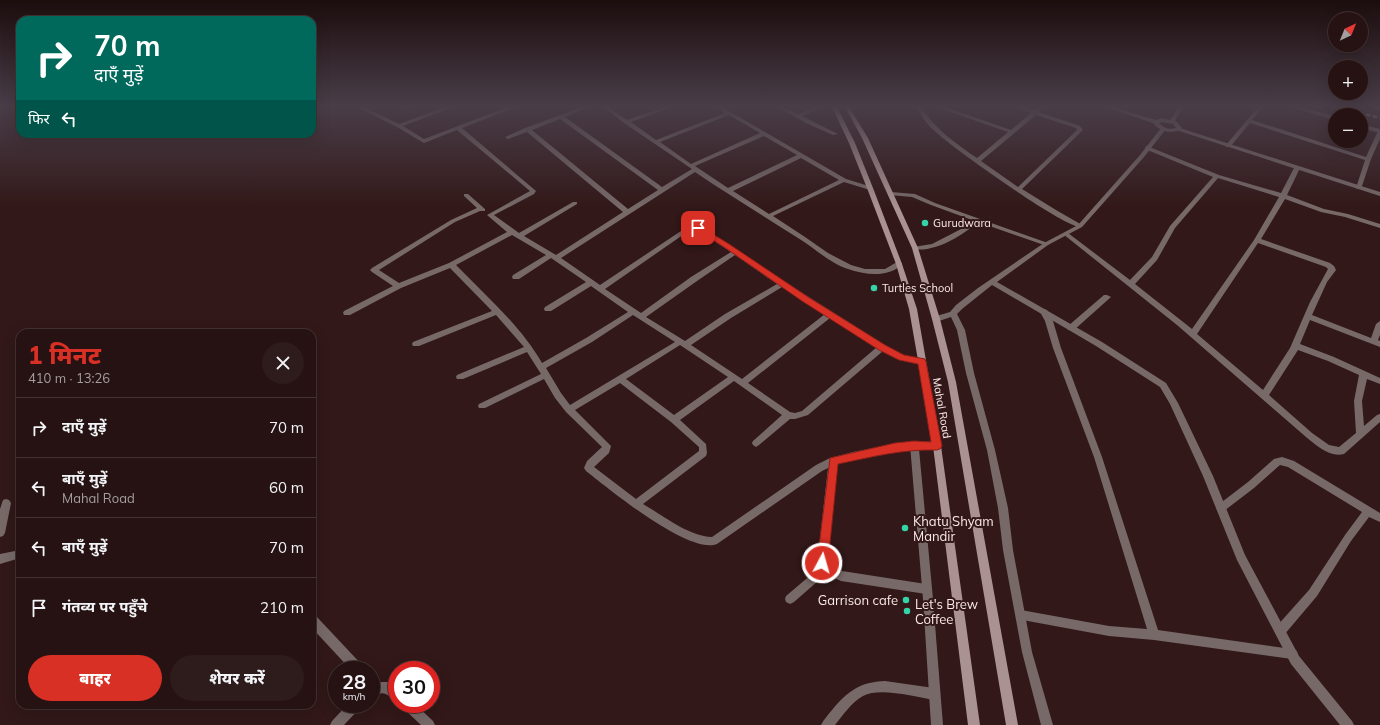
<!DOCTYPE html>
<html lang="hi">
<meta charset="utf-8">
<style>
body{margin:0;font-family:Mulish,"Noto Sans Devanagari",sans-serif;background:#2e1b1b;color:#f1f3f6;height:100vh;display:flex;flex-direction:column;font-size:15px;white-space:nowrap}
*{box-sizing:border-box;margin:0}
p{font-size:13px;color:#a49e9f}
.icon{flex:none;width:22px;height:22px;fill:none;stroke:currentColor;stroke-width:2;stroke-linecap:round;stroke-linejoin:round}
.map{position:relative;flex:1;overflow:hidden}
.sheet{position:absolute;left:16px;top:329px;width:300px;height:380px;display:flex;flex-direction:column;background:#261212;border-radius:12px;box-shadow:0 4px 16px #0002,0 0 0 1px #423232}
.sheet>*{flex:none}
.hud{position:absolute;left:16px;top:16px;width:300px;height:122px;border-radius:12px;box-shadow:0 4px 16px #0002,0 0 0 1px #423232;background:#00695c;color:#fff;overflow:hidden}
.needle{width:26px;rotate:43deg}
.tools{position:absolute;left:1328px;top:12px;display:grid;gap:8px}
.tools a{display:grid;place-items:center;width:40px;height:40px;border-radius:50%;background:#261212;box-shadow:0 4px 16px #0002,0 0 0 1px #423232;font-size:20px}
.speed{position:absolute;left:328px;top:661px;display:flex;gap:8px;font-size:20px;font-weight:700;text-align:center}
.speed>*{display:grid;place-content:center;width:52px;height:52px;border-radius:50%;background:#261212;box-shadow:0 4px 16px #0002,0 0 0 1px #423232;line-height:1}
.speed small{font-size:10px;font-weight:400}
.speed .limit{border:6px solid #d22;background:#fff;color:#111}
.pin{position:absolute;display:grid;place-items:center;width:34px;height:34px;color:#fff;margin:-17px;border-radius:8px;box-shadow:0 2px 6px #0006}
.me{position:absolute;width:44px;margin:-22px;rotate:6deg;stroke-linejoin:round;filter:drop-shadow(0 0 3px #0008)}
.turn{display:flex;align-items:center;gap:14px;height:84px;padding:0 12px;font-size:18px}
.turn .icon{width:52px;height:52px;stroke-width:2.5}
.turn b{display:block;font-size:28px;line-height:34px}
.then{display:flex;align-items:center;height:38px;padding:0 12px;background:#0003;gap:8px;font-size:15px}
.round{display:grid;place-items:center;flex:none;width:42px;height:42px;border-radius:21px;background:#2e1b1b}
.head{display:flex;align-items:center;justify-content:space-between;height:68px;padding:0 12px}
h1{font-size:24px;font-weight:800;line-height:30px;color:#d93025}
.cta{display:flex;gap:8px;margin-top:auto;padding:8px 12px}
.cta a{flex:1;height:46px;border-radius:24px;background:#d93025;color:#fff;font-size:16px;font-weight:800;line-height:46px;text-align:center}
.cta a+a{background:#2e1b1b;color:#f1f3f6}
ul{padding:0;list-style:none}
li{display:flex;align-items:center;gap:12px;height:60px;padding:0 12px;border-top:1px solid #423232}
li div{flex:1}
li b{display:block;font-size:15px}
li em{font-style:normal}
.map>svg:first-child{display:block}
</style>
<div class="map">
<svg width="1380" height="725" viewBox="0 0 1380 725">
<rect width="100%" height="100%" fill="#321818"/>
<g fill="none" stroke-linecap="round" stroke-linejoin="round">
<!-- minor -->
<g fill="#776968" fill-rule="evenodd">
<path d="M359,107H364L399,124L445,107H451V108L403,126L424,139L508,107H514V108L462,128L536,191L534,194L494,215L519,233L573,202H577V204L524,236L556,255L623,212L527,132L508,139L505,137L525,128L582,107H589L565,117L662,187L692,169L624,123L603,107H608L627,120L664,107H670V108L631,122L656,140L725,113L716,107H722L846,179L872,187V189L870,190L844,182L773,216L805,237L828,253L851,265L865,269H885L897,262H901L902,264C889,278 865,275 848,269C829,263 815,248 798,238C764,216 729,195 695,172L561,258L600,285L687,227H700L714,235L785,282L885,345L904,356L925,360L926,362L922,365L899,360L883,351L808,415L795,419H790L759,445L756,447L753,445L752,443L753,441L782,415L734,381L680,420L706,444L707,453L706,456L643,504C664,516 688,536 712,537L816,465L830,458L853,452L878,447L914,441L917,443L918,445L917,447L865,456L837,464L827,563L829,566L842,571L926,584L930,586L931,589L930,592L926,594L841,581L826,574L794,602L790,604L786,602L785,599L786,596L819,568L817,563L828,468L822,471L717,544C689,555 609,489 586,471L584,468L587,461L602,447L566,412L555,398L544,379L485,408H479L478,406L479,404L541,374L527,352L463,379H457L456,377L457,375L524,347L496,315L419,346H413L412,344L413,342L492,311L450,268L401,288L350,315H344L343,313L344,311L393,286L372,272L370,270L372,268L451,220L477,208L464,196V194H468L485,209V211H480L455,222L379,270L399,283L449,263L507,232L487,215L530,191L457,130L424,143L397,127L359,108ZM729,115L760,133L691,164L660,142ZM560,119L658,190L628,209L532,130ZM764,136L797,155L728,188L695,166ZM801,158L839,180L769,214L733,191ZM690,230H697L731,252L691,277L641,313L605,289ZM512,235L546,255L513,275L512,277L513,279H519L551,258L586,282L545,307L544,309L545,311H551L591,286L628,312L586,338L542,363C520,325 486,296 456,265ZM735,255L777,284L725,314L685,341L646,317L697,281ZM782,287L825,314L742,379L691,345L731,318ZM633,315L675,342L570,405L561,393L546,368L592,342ZM830,318L877,347L802,411L795,413L790,412L748,383ZM680,345L728,377L674,415L626,379ZM620,383L671,422L699,447V451L636,499L594,467L609,453L611,446L575,410Z"/>
<path d="M401,107H408L410,108L407,110Z"/>
<path d="M777,107H783L798,114L817,107H823V108L802,116L838,134L833,135L808,124Z"/>
<path d="M916,107H921C935,129 955,143 977,158L1008,132L939,108V107H945L1011,130L1031,113L1017,108V107H1023L1035,110L1039,107H1044L1039,112L1080,126L1083,130L1082,131L1022,189L1056,210L1082,225V227C1067,230 953,148 937,133C928,126 922,117 916,107ZM1036,115L1076,128L1077,130L1018,187L981,161Z"/>
<path d="M1105,107H1112L1156,120L1161,118L1170,120L1179,107H1183L1175,121L1177,122L1182,128C1173,135 1160,132 1153,123ZM1162,122L1173,124L1176,128C1169,130 1164,128 1159,123Z"/>
<path d="M1258,107H1263L1252,120L1366,157L1377,133L1380,131V139L1371,159L1361,189H1357L1356,188L1365,160L1250,123L1230,147H1226V145Z"/>
<path d="M1147,146L1219,175L1281,193L1294,168L1295,167H1299L1300,168L1287,195L1324,209L1348,214L1380,224V228L1345,217L1321,212L1285,199L1261,239L1330,263L1334,266L1336,270L1327,282L1312,315L1371,338L1376,324L1380,321V335L1378,340L1380,341V347L1310,320L1300,344L1334,357L1380,378V384L1367,379L1362,401L1364,426L1377,415L1380,414V422L1344,454C1330,458 1316,445 1306,437L1177,325L1063,234L1064,233H1068L1130,280L1152,257L1170,226L1213,177L1145,149V147ZM1218,178L1279,197L1254,240L1192,329L1135,284L1157,260L1175,228ZM1258,243L1326,267L1328,269L1310,302L1290,348L1263,390L1197,334ZM1298,350L1328,361L1359,375L1354,401L1356,433L1339,447L1329,445L1312,433L1269,395Z"/>
<path d="M891,192L915,194L935,203L1048,243L1049,244L1046,246L1044,245L978,222C962,236 934,253 913,249V247L932,244L965,227L972,220L931,205L912,197L889,195L888,194Z"/>
<path d="M1104,295H1107L1111,297L1074,330H1068L1067,328L1068,326Z"/>
<path d="M1044,309L1047,310L1053,321L1061,348L1102,457L1158,630L1292,649L1296,650L1298,654L1296,658L1292,659L1154,640L1109,636L1017,619L1016,615L1017,611L1021,610L1109,626L1147,629L1094,457L1053,348L1045,321L1040,312Z"/>
<path d="M1282,457L1294,461L1380,513V522L1369,517L1351,541L1317,596L1284,635L1280,636L1276,635L1275,631L1276,627L1309,590L1345,535L1362,512L1288,467L1280,465L1254,488L1224,511L1221,512L1218,511L1216,508L1218,505L1248,482L1274,459Z"/>
<path d="M6,499L9,500L11,503L5,533L3,536L0,537V509L3,500Z"/>
<path d="M20,550V558L0,564V554Z"/>
<path d="M312,615L316,616L363,666L365,670H351L312,628Z"/>
<path d="M885,681L934,688L938,690L940,694L938,698L934,700C915,697 880,687 863,696C851,703 843,715 835,725H821C824,719 828,715 832,710C848,691 860,682 885,681Z"/>
<path d="M382,682H388L397,687V700C383,694 387,690 371,697V685Z"/>
<path d="M348,704H362L360,708L344,725H330L332,721Z"/>
<path d="M401,704H415L433,721L435,725H421L403,708Z"/>
</g>
<!-- tertiary -->
<g fill="#776968" fill-rule="evenodd">
<path d="M1294,107H1300L1335,116V120L1294,108Z"/>
<path d="M1361,124L1380,129V133L1361,128Z"/>
<path d="M1161,128L1166,129L1144,157L1082,227L1048,245L997,282L1102,342L1166,383L1178,403L1213,476L1245,555L1299,656L1352,721L1354,725H1340L1291,664L1237,560L1203,476L1170,404L1160,387L1096,346L992,285L962,309L957,314L965,330L974,373L995,450L1008,508L1013,550L1032,652L1053,725H1041L1022,652L1003,550L998,508L987,450L966,373L957,330L951,317L936,322L932,319L933,317L950,312L956,305L978,288L1044,243L1078,225L1140,155Z"/>
<path d="M1176,128H1180L1380,192V196L1176,130Z"/>
<path d="M914,441L937,442L940,444L941,446L940,448L919,449L933,599L943,725H931L923,599L910,445L911,443Z"/>
</g>
<!-- secondary -->
<g fill="#aa9292" fill-rule="evenodd">
<path d="M832,107H837L855,143L873,188L902,264L917,309L941,446L980,725H968L933,446L909,309L896,264L867,188L849,143Z"/>
<path d="M845,107H849L868,138L918,248L940,319L956,382L1018,725H1006L948,382L932,319L912,248L862,138Z"/>
<path d="M1374,107H1380V110Z"/>
</g>
<!-- rail -->
<path stroke="#b09b9a" stroke-width="2.5" stroke-dasharray="4.5 2.5" stroke-linecap="butt" d="M1339,107L1380,118"/>
</g>
<!-- sky -->
<linearGradient id="sky" x2="0" y2="1"><stop stop-color="#1c0d0d"/><stop offset="0.51" stop-color="#493d48"/><stop offset="1" stop-color="#493d48" stop-opacity="0"/></linearGradient>
<rect width="1380" height="208" fill="url(#sky)"/>
<!-- route -->
<path fill="#d93025" stroke="#8d1f18" d="M698,225L729,244L808,297L885,345L904,355L925,359L926,362L942,446L940,449L937,450C902,449 872,457 838,464L828,563L827,566L822,568L818,566L817,563L830,458L895,443L914,441L931,442L918,364L899,360L879,350L802,301L724,247L695,229V226Z"/>
<!-- markers -->
<g fill="#33d4a8" stroke="#321818" stroke-width="1.5">
<circle cx="925" cy="223" r="4"/>
<circle cx="874" cy="288" r="4"/>
<circle cx="905" cy="528" r="4"/>
<circle cx="906" cy="600" r="4"/>
<circle cx="907" cy="611" r="4"/>
</g>
<g text-anchor="middle" dominant-baseline="central" stroke-width="4" stroke-linejoin="round" paint-order="stroke">
<!-- poi labels -->
<g font-size="11" fill="#fbe8e7" stroke="#321818" text-anchor="start">
<text x="933" y="223">Gurudwara</text>
<text x="882" y="288">Turtles School</text>
</g>
<!-- street labels -->
<g font-size="11" fill="#fbe8e7" stroke="#321818">
<text transform="translate(942 408) rotate(80)">Mahal Road</text>
</g>
<!-- near-poi labels -->
<g font-size="13" fill="#fbe8e7" stroke="#321818" text-anchor="start">
<text x="913" y="521">Khatu Shyam<tspan x="913" dy="15">Mandir</tspan></text>
<text x="898" y="600" text-anchor="end">Garrison cafe</text>
<text x="915" y="604">Let's Brew<tspan x="915" dy="15">Coffee</tspan></text>
</g>
</g>
</svg>
<div class="tools">
<a><svg class="needle" viewBox="-14 -14 28 28"><path d="M0-13l5 13h-10z" fill="#e53935"/><path d="M0 13l5-13h-10z" fill="#a49e9f"/></svg></a>
<a>+</a>
<a>−</a>
</div>
<div class="speed"><div>28<small>km/h</small></div><div class="limit">30</div></div>
<div class="pin" style="left:698px;top:228px;background:#d93025"><svg class="icon" aria-label="arrive" viewBox="0 0 24 24"><path d="M6 21V4h12l-3 4 3 4H6"/></svg></div>
<svg class="me" style="left:822px;top:563px" viewBox="-20 -20 40 40"><circle r="17" fill="#d93025" stroke="#fff" stroke-width="3"/><path d="M0-11L8 9 0 5-8 9z" fill="#fff"/></svg>
<div class="hud">
<div class="turn"><svg class="icon" aria-label="right" viewBox="0 0 24 24"><path d="M7 20v-9h11M14 6l5 5-5 5"/></svg><div><b>70 m</b>दाएँ मुड़ें</div></div>
<div class="then">फिर<svg class="icon" aria-label="left" viewBox="0 0 24 24"><path d="M17 20v-9H6M10 6l-5 5 5 5"/></svg></div>
</div>
<section class="sheet">
<div class="head"><div><h1>1 मिनट</h1><p>410 m · 13:26</p></div><a class="round"><svg class="icon" aria-label="close" viewBox="0 0 24 24"><path d="M6 6l12 12M18 6L6 18"/></svg></a></div>
<ul>
<li><svg class="icon" aria-label="right" viewBox="0 0 24 24"><path d="M7 20v-9h11M14 6l5 5-5 5"/></svg><div><b>दाएँ मुड़ें</b></div><em>70 m</em></li>
<li><svg class="icon" aria-label="left" viewBox="0 0 24 24"><path d="M17 20v-9H6M10 6l-5 5 5 5"/></svg><div><b>बाएँ मुड़ें</b><p>Mahal Road</p></div><em>60 m</em></li>
<li><svg class="icon" aria-label="left" viewBox="0 0 24 24"><path d="M17 20v-9H6M10 6l-5 5 5 5"/></svg><div><b>बाएँ मुड़ें</b></div><em>70 m</em></li>
<li><svg class="icon" aria-label="arrive" viewBox="0 0 24 24"><path d="M6 21V4h12l-3 4 3 4H6"/></svg><div><b>गंतव्य पर पहुँचे</b></div><em>210 m</em></li>
</ul>
<div class="cta"><a>बाहर</a><a>शेयर करें</a></div>
</section>
</div>
